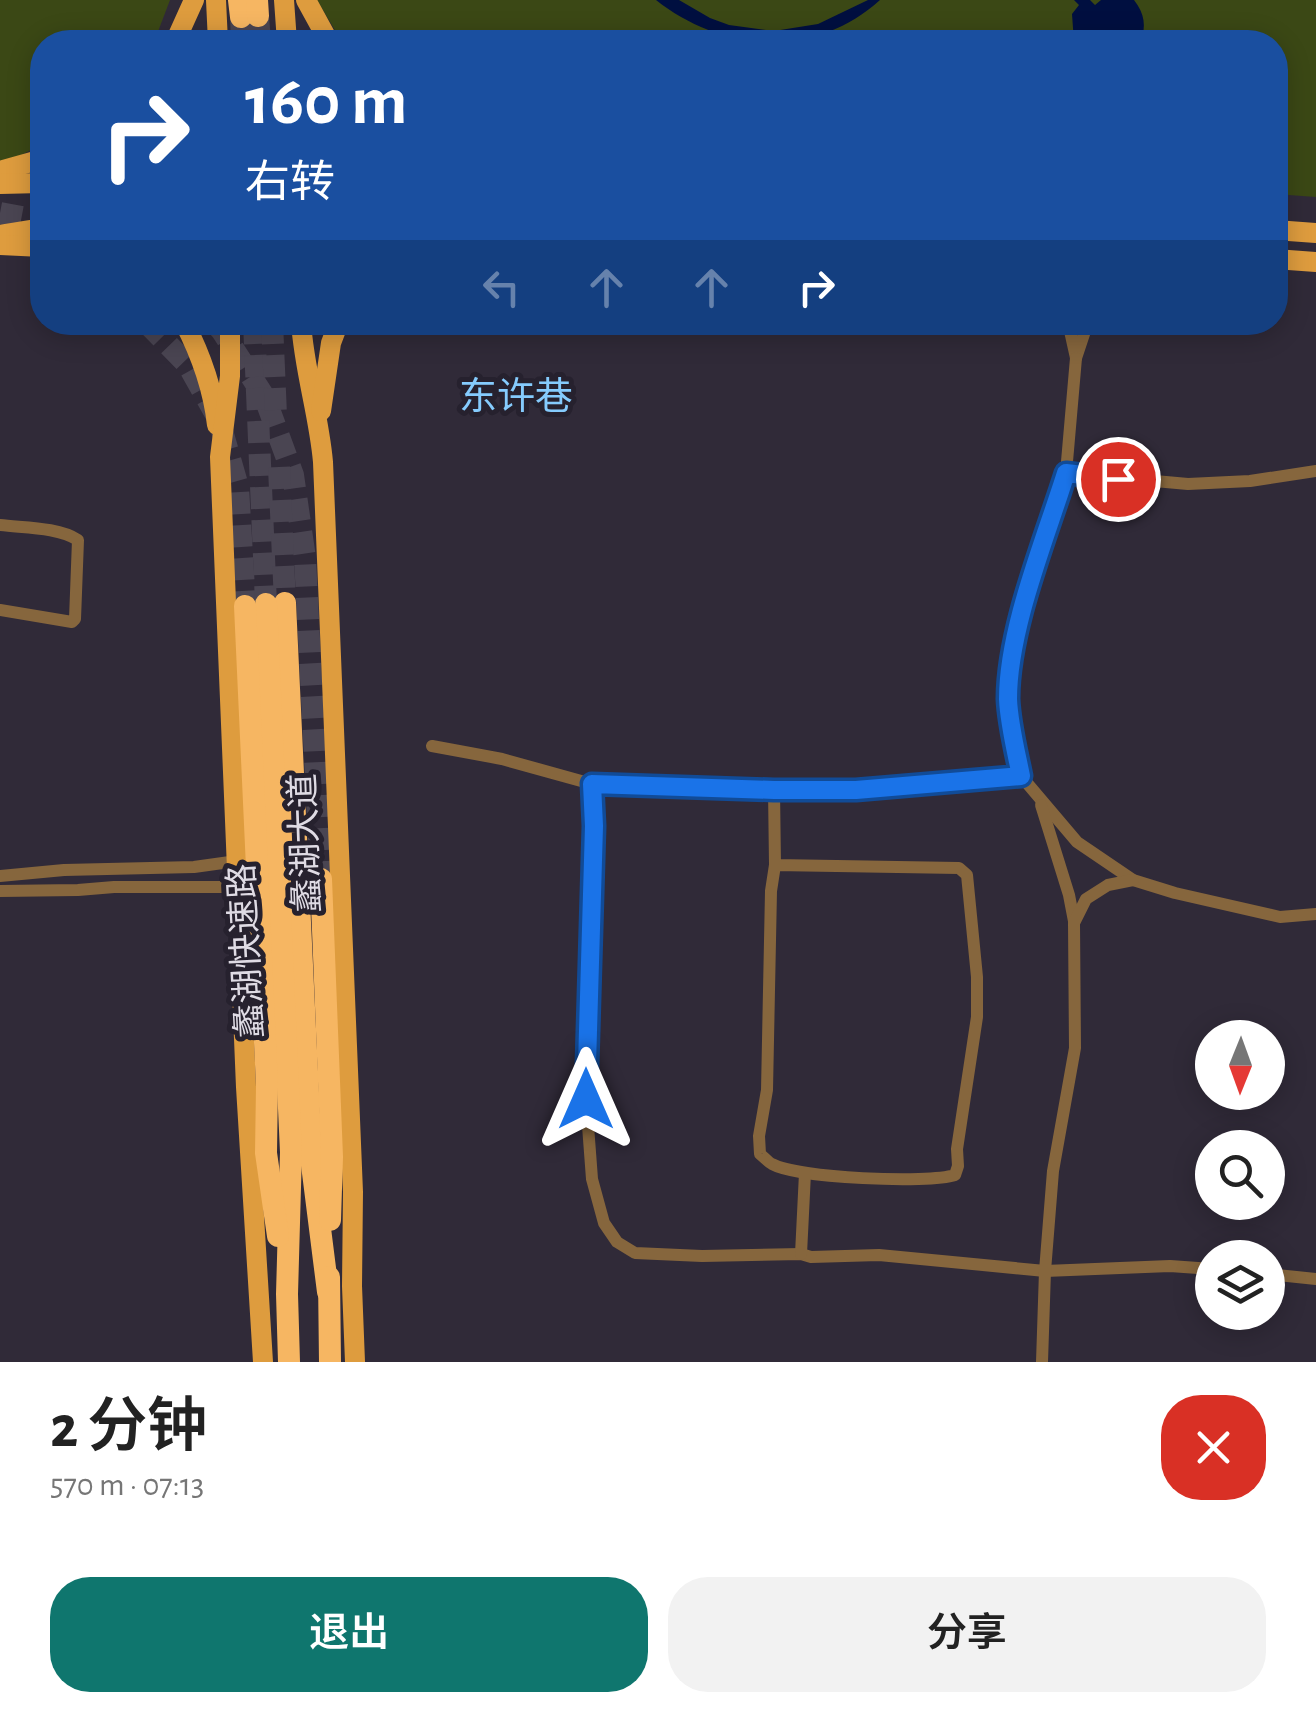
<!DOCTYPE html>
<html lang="zh">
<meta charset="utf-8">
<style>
body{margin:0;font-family:"Alegreya Sans","Noto Sans SC",sans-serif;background:#f2f2f2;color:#222;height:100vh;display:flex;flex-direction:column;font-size:38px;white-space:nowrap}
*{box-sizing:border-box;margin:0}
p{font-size:32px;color:#767676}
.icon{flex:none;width:55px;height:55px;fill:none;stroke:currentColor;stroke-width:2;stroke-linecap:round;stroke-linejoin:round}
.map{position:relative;height:1362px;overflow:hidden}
.drawer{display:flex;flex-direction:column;background:#fff;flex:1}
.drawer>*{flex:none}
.banner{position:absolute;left:30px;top:30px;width:1258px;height:305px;border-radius:40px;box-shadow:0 5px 25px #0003;background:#1a4fa0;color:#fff;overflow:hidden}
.needle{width:65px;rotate:181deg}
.controls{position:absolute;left:1195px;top:1020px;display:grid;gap:20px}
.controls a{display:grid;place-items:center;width:90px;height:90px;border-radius:50%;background:#fff;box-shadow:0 5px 25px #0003;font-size:50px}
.pin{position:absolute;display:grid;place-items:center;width:85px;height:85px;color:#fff;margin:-42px;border:5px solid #fff;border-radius:50%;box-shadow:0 2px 10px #0007}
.me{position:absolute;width:110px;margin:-55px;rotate:0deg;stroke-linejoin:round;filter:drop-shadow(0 0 8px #0008)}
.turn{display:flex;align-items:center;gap:35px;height:210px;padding:0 50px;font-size:45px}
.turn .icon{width:130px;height:130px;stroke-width:2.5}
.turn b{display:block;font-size:70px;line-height:85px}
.lanes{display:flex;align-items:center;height:95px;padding:0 50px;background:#0003;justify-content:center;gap:50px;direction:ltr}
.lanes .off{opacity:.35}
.round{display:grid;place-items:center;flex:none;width:105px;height:105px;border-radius:40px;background:#f2f2f2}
.overview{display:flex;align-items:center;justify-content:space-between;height:170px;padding:0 50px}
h1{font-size:60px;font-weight:600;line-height:75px}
.action{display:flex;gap:20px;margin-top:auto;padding:20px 50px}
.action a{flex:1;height:115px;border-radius:40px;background:#0f766e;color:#fff;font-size:40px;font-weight:600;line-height:115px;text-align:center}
.action a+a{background:#f2f2f2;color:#222}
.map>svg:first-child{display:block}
</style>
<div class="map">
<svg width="1316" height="1362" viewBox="0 0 1316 1362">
<rect width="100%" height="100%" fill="#302a38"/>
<!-- green -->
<g fill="#3b4815">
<path d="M0,0H170L154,42H42V144L12,160L0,161Z"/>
<path d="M317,0H1316V197L1275,194V42H342Z"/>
</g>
<!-- water -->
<g fill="#000f40">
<path d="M656,0H679L710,18L729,25L774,31L818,24L868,0H880C815,59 723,53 656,0Z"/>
<path d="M1074,0H1090L1095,5L1101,0H1134C1145,14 1146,26 1141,42H1074L1072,14L1079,5Z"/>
</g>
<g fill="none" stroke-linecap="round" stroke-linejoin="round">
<!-- highway-tunnel -->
<g stroke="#4a4552" stroke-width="22" stroke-dasharray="22 11" stroke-linecap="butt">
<path d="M258,16L260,42"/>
<path d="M241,17L242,42"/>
<path d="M0,213L42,221"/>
<path d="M146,322L188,365L219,420L238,487L245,606"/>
<path d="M214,322L222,331L265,398L293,475L305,558L321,879"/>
<path d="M254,322L266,604"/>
<path d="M272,322L276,415"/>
<path d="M279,467L285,603"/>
</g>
<!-- street -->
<g stroke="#86663d" stroke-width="12">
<path d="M1068,322L1076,358L1088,322"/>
<path d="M1076,358L1066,473L1022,612L1012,656L1008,701L1021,776L1077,842L1133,880L1175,893L1280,917L1316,914"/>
<path d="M1066,473L1188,484L1250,481L1316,471"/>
<path d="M0,525C24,528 58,527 78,540L75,619L72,622L0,610"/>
<path d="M432,746L502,759L592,784L774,790H856L1021,776"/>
<path d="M592,784L595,826L586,1099L592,1179L604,1223L617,1242L635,1253L702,1256L801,1254L811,1257L879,1255L1045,1271L1170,1266L1212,1269"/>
<path d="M774,790L775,865L771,891L767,1090L759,1136L760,1154C764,1157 768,1162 772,1164C797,1178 928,1184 955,1175L958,1166L957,1149L977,1017V977L967,875L959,868L775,865"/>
<path d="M1041,805L1069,895L1074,921"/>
<path d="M0,876L64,870L194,867L237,861"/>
<path d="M0,891L78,890L114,887H238"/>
<path d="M801,1254L805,1173"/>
<path d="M1268,1274L1316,1279"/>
<path d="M1042,1362L1045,1271L1053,1171L1075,1048L1074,923L1086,899L1108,885L1133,880"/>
</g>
<!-- primary -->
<g stroke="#de9c3e" stroke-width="20">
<path d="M216,0L218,42"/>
<path d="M284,0L287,42"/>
<path d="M306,0L329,42"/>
<path d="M175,42L194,0"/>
<path d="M0,171L42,159"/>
<path d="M0,184L42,183"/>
<path d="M1275,230L1316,233"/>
<path d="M0,235L42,228"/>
<path d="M0,245L42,247"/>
<path d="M1275,259L1316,262"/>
<path d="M184,322C201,355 213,388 217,425"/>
<path d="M230,322V376L220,457L246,1087L263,1362"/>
<path d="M301,322C304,370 319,415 323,462L353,1192L352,1286L355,1362"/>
<path d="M321,411L331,343L339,322"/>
</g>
<!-- highway -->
<g stroke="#f6b662" stroke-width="22">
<path d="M239,0L241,17"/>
<path d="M257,0L258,16"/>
<path d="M285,603L311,1157L328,1292"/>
<path d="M266,604L291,1152L287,1294L289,1362"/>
<path d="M245,606L267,1086L266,1153L278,1236"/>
<path d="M321,879L332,1157L330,1220"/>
<path d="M329,1277L330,1362"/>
</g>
</g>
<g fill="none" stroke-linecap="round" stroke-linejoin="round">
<!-- route casing -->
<g stroke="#114b97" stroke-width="25">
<path id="route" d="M586,1099L594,826L592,784L774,790H856L1021,776C1016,751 1009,724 1008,699C1008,629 1045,540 1066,473L1118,479"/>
</g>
<!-- route -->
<use href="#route" stroke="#1a73e8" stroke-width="18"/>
</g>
<g text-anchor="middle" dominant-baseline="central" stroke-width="10" stroke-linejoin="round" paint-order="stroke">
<!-- street labels -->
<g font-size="35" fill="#dfdbe4" stroke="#26212e">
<text transform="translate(306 843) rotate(-92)">蠡湖大道</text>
<text transform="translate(247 951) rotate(-93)">蠡湖快速路</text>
</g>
<!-- neighbourhood labels -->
<g font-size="38" fill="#85cbfd" stroke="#26212e">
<text x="516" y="398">东许巷</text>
</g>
</g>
</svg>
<div class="controls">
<a><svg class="needle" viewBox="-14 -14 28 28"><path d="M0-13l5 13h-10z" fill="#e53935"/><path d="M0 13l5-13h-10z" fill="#767676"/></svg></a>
<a><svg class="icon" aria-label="search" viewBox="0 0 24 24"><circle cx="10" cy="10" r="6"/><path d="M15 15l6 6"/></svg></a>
<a><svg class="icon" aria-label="layers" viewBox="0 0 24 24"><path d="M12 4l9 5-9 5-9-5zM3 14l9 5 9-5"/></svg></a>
</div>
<div class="pin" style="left:1118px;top:479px;background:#d93025"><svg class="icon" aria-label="arrive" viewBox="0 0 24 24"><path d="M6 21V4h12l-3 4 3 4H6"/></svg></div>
<svg class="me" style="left:586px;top:1099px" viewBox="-20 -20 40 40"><path d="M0-17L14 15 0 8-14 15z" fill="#1a73e8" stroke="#fff" stroke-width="4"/></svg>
<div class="banner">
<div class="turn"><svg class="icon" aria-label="right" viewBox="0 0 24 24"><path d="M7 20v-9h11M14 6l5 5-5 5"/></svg><div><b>160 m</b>右转</div></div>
<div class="lanes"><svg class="icon off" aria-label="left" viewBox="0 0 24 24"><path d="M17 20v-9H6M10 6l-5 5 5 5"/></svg><svg class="icon off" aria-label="ahead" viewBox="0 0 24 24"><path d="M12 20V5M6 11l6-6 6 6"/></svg><svg class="icon off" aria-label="ahead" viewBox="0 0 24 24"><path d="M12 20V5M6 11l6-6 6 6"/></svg><svg class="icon" aria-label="right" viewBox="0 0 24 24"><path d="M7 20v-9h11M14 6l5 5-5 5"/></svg></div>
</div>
</div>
<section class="drawer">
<div class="overview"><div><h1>2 分钟</h1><p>570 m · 07:13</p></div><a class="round" style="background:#d93025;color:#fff"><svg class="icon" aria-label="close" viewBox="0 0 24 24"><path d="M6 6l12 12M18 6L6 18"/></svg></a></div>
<div class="action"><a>退出</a><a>分享</a></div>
</section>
